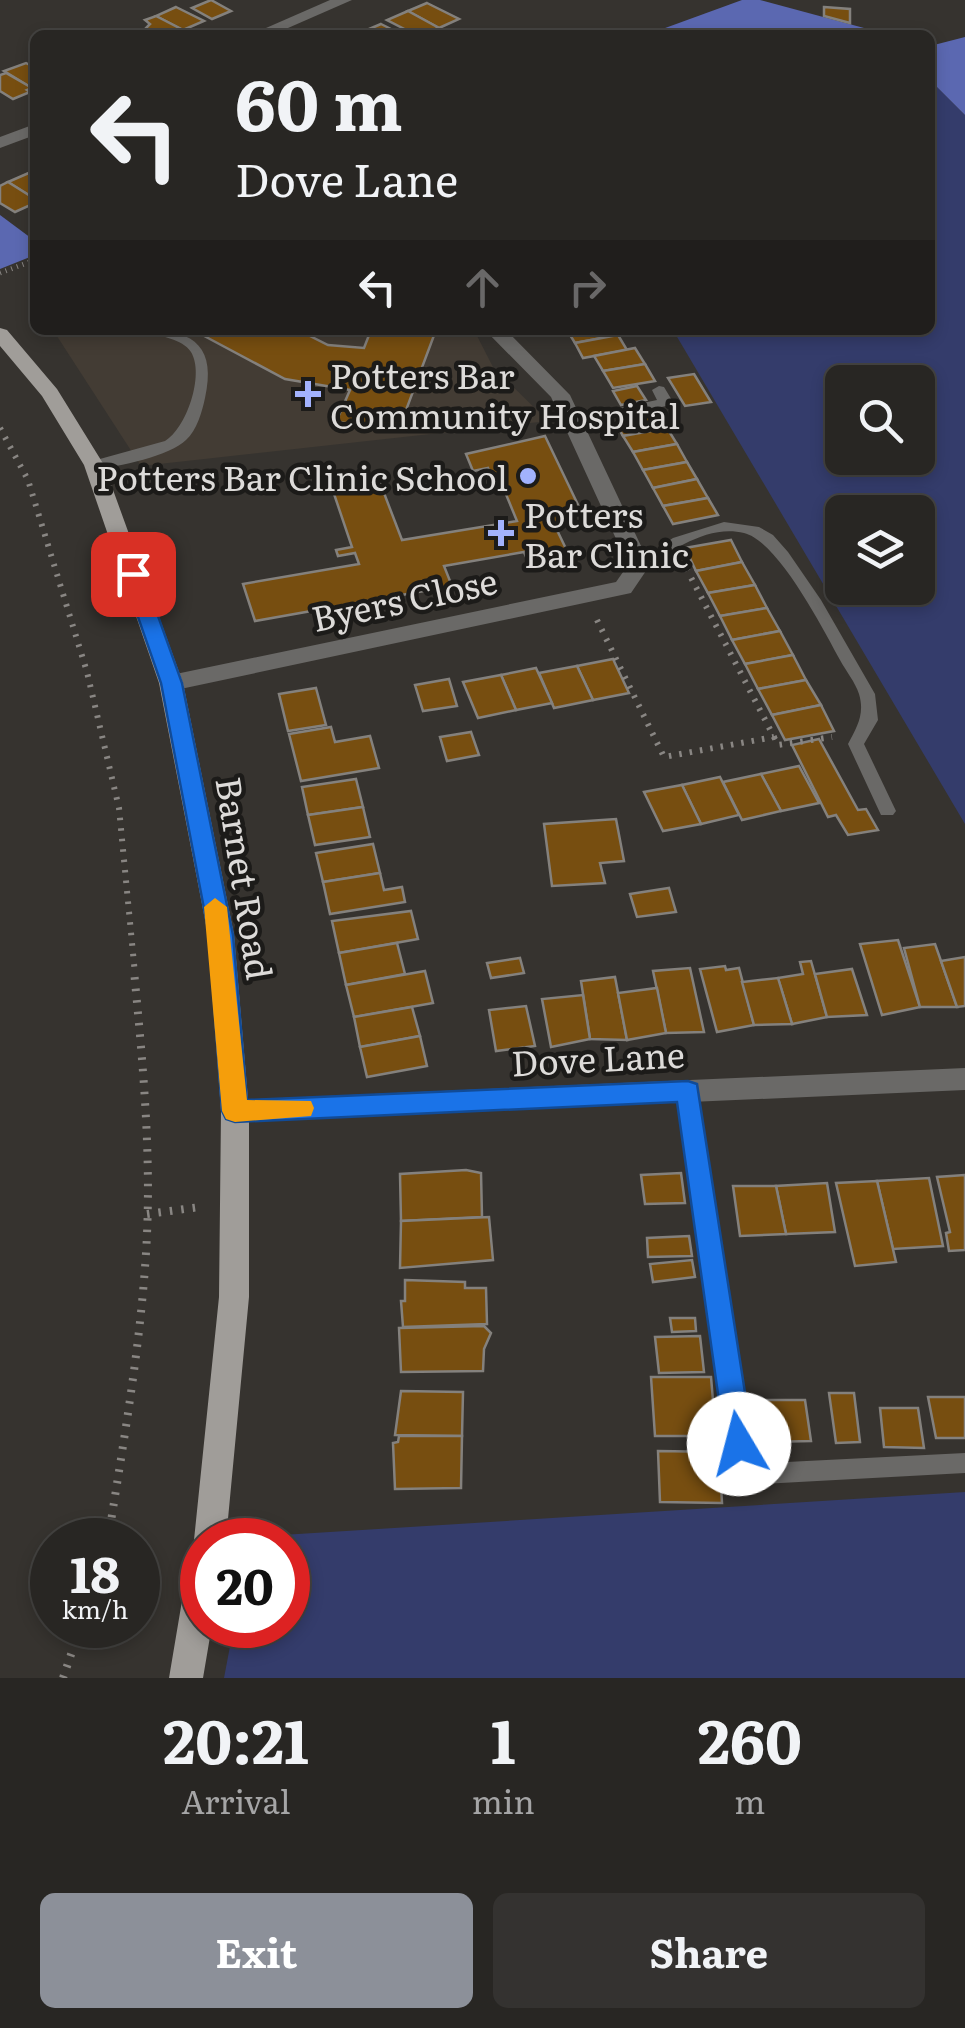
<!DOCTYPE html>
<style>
body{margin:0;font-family:Literata,serif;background:#343230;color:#f1f3f6;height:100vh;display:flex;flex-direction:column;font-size:38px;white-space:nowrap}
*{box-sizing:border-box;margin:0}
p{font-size:32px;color:#a5a5a6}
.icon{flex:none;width:55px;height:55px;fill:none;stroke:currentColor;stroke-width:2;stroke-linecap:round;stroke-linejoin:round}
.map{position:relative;height:1678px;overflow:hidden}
.details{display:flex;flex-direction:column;background:#282623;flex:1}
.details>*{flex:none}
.guide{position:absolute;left:30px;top:30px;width:905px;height:305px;border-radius:15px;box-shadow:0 5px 15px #0003,0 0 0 2px #444341;background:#282623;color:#f1f3f6;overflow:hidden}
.fabs{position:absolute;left:825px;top:365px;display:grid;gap:20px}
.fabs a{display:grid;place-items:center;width:110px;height:110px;border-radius:15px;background:#282623;box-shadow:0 5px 15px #0003,0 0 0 2px #444341;font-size:50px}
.speed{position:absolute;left:30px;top:1518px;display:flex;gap:20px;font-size:50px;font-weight:700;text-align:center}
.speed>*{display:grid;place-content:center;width:130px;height:130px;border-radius:50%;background:#282623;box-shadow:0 5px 15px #0003,0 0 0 2px #444341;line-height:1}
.speed small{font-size:25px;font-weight:400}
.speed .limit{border:15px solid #d22;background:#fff;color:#111}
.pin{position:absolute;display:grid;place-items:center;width:85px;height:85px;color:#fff;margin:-42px;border-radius:20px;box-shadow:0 5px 15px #0006}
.me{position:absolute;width:110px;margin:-55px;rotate:352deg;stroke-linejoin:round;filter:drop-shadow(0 0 8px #0008)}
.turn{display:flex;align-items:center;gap:35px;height:210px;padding:0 40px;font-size:45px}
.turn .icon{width:130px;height:130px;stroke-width:2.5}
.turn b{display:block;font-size:70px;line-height:85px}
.lanes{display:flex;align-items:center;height:95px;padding:0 40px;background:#0003;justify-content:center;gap:50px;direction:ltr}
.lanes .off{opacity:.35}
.eta{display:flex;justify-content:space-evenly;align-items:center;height:170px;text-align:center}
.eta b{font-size:60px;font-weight:700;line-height:70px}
.primary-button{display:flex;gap:20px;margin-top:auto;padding:20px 40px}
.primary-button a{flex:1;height:115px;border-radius:15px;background:#8c9099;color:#fff;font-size:40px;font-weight:700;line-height:115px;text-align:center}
.primary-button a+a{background:#343230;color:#f1f3f6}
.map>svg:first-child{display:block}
</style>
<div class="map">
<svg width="965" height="1678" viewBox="0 0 965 1678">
<rect width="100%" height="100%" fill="#36332f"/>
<!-- built -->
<path fill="#433c34" d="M53,330H474L493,367L548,421L141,466Z"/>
<!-- green -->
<g fill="#343c6b" fill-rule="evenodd">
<path d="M930,80L965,115V824L673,330H930ZM842,382H918V458H842ZM842,512H918V588H842Z"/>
<path d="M965,1492V1678H224L234,1625H288V1540H251L252,1537Z"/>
</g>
<!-- forest -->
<g fill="#5b68b1">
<path d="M742,0H760L890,35H646Z"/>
<path d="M965,37V115L930,80V46Z"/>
<path d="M0,215L35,241V255L0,269Z"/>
</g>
<!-- building -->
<g fill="#774e10" stroke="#84817d" stroke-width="2.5">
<path d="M211,0L231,11L212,19L192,8Z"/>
<path d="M427,3L459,19L439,28L408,11Z"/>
<path d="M176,7L204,21L183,30L156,16Z"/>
<path d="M824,7L850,9V23L824,16Z"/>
<path d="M408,11L439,28L416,35L387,20Z"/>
<path d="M156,16L183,30L158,35L145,29L150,24L145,20Z"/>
<path d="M381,24L403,35H355Z"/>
<path d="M26,63L35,68L32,88L4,71Z"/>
<path d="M6,73L32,88L27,90L30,92L13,99L0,91V75Z"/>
<path d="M31,172L35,174V199L8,182Z"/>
<path d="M8,182L35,199V203L15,212L0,203V186Z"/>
<path d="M193,330H298L328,345L364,348L371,330H436L399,429L336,422L350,390L285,379Z"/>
<path d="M567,330H615L618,335L575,343Z"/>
<path d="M618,335L627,350L583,358L575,343Z"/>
<path d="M635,348L645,364L603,371L594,356Z"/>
<path d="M645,364L655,381L613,388L603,371Z"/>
<path d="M694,374L711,402L685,406L668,378Z"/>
<path d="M637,386L646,400L621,405L613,391Z"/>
<path d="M656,410L667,428L623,436L613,418Z"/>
<path d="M667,428L677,444L633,452L623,436Z"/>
<path d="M545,436L580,509L569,510L575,523L555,526L570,557L529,564L524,552L444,566L452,586L255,621L243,584L359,564L355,553L338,556L336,550L352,547L332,488L379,480L402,540L517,521L503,487L496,488L488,468L473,471L466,454Z"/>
<path d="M677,444L687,462L643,470L633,452Z"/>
<path d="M687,462L697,479L653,488L643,470Z"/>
<path d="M697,479L708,498L663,506L653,488Z"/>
<path d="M708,498L718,515L673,524L663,506Z"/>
<path d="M731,540L742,562L696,571L685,548Z"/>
<path d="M742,562L755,585L708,593L696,571Z"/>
<path d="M755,585L767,608L720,616L708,593Z"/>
<path d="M767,608L780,631L732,640L720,616Z"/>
<path d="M780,631L793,655L745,664L732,640Z"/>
<path d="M793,655L806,680L758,689L745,664Z"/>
<path d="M613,659L629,693L593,700L577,666Z"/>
<path d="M577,666L593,700L554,708L539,673Z"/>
<path d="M536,668L552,703L516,710L501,675Z"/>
<path d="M501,675L516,710L478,718L463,682Z"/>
<path d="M449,679L457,706L423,711L415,685Z"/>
<path d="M806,680L821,705L772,715L758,689Z"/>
<path d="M316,688L326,725L288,731L279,694Z"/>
<path d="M821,705L834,731L785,740L772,715Z"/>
<path d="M331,727L335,742L370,736L379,768L301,781L289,734Z"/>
<path d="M471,732L479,755L447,761L440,737Z"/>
<path d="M819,739L858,810L866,809L878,830L848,835L836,815L828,817L792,745Z"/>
<path d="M799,766L819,803L781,811L761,774Z"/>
<path d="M761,774L781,811L742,820L723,782Z"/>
<path d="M720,777L739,815L701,824L682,785Z"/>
<path d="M356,779L363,807L308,815L302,787Z"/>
<path d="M682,785L701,824L663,831L644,792Z"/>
<path d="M363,807L370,837L315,845L308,815Z"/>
<path d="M616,819L624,861L600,863L605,883L552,886L544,824Z"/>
<path d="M373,844L380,873L323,882L316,853Z"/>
<path d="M380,873L384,890L402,887L405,902L330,914L323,882Z"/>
<path d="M669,888L676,912L637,917L630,894Z"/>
<path d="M411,911L418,939L339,953L332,921Z"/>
<path d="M898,940L920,1007L882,1015L860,944Z"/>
<path d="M397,943L405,974L346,985L339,953Z"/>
<path d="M935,944L941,961L957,1007H920L904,948Z"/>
<path d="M965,957V1006L957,1007L941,961Z"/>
<path d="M520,958L524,973L491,978L487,963Z"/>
<path d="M811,961L827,1017L792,1024L778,978L803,974L800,962Z"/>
<path d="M725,966L726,970L739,968L754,1025L717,1032L700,969Z"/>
<path d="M690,968L704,1032L666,1033L653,971Z"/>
<path d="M852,969L867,1015L827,1017L815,974Z"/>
<path d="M425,971L433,1003L354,1017L346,985Z"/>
<path d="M615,977L627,1040L590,1039L581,981Z"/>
<path d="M778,978L792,1024L754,1025L742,982Z"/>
<path d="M657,988L666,1033L627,1040L618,993Z"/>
<path d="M583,995L590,1039L551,1047L542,999Z"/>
<path d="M526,1006L535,1046L496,1051L489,1010Z"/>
<path d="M412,1007L420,1036L360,1047L354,1017Z"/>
<path d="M420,1036L427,1066L367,1077L360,1047Z"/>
<path d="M466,1170L481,1173L482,1217L401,1221L400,1174Z"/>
<path d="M681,1173L685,1203L645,1204L641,1175Z"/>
<path d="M965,1175V1250L949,1251L946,1233L950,1232L937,1177Z"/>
<path d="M929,1178L943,1246L893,1249L877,1181Z"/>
<path d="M877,1181L896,1262L855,1266L836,1183Z"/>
<path d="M827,1183L835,1232L786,1234L776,1186Z"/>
<path d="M733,1186H776L786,1234L740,1236Z"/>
<path d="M489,1217L493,1260L400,1268L401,1221Z"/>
<path d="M689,1236L692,1256L648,1257L647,1238Z"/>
<path d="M692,1260L695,1277L653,1282L650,1264Z"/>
<path d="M405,1280L465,1282V1288H486L487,1324L403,1327L401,1301H405Z"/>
<path d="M670,1318H695L696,1331L672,1332Z"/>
<path d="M484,1326L491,1333L484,1349L483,1371L401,1372L399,1328Z"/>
<path d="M700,1336L704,1372L659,1373L655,1337Z"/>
<path d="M651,1377H711L716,1436H655Z"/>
<path d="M401,1391L463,1392L462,1436L395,1435Z"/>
<path d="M829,1393H854L860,1442L836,1443Z"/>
<path d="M928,1397H965V1438H936Z"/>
<path d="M761,1400H805L811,1441L767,1442Z"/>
<path d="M880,1408H918L924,1448L884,1447Z"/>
<path d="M399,1436H462L461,1488L395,1489L393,1443L398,1442Z"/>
<path d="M658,1451L719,1452L722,1503L660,1502Z"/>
</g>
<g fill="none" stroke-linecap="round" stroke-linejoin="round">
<!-- path-far2 -->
<path stroke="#898683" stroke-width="5" stroke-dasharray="1 5" stroke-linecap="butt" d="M0,273L35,260"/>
<!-- path-far1 -->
<g stroke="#898683" stroke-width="6" stroke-dasharray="2.5 8" stroke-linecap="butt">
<path d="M0,428L28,480L87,672L119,808L135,974"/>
<path d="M597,620L664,757L774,737L685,566"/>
<path d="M774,737L778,745L832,737"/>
</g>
<!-- path -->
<g stroke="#898683" stroke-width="8" stroke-dasharray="2.5 9" stroke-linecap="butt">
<path d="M147,1214L200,1207"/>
<path d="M108,1540C123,1445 140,1349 146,1253C152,1158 143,1065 134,971"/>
<path d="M63,1678L81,1625"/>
</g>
<!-- service -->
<g fill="#6a6967" fill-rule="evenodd">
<path d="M148,330C196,330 216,349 205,398C202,412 197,430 186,440C170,456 110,470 89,468V462L165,441C186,429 205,375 191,352C182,338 160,338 148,330Z"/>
<path d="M659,386L664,387L673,402L671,405L572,426L565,422L572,418L657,400L652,390Z"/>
<path d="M724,522L759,527L773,535L788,552L821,600L875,694L878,720L864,744L896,811L893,815H881L848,744C857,727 865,714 859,694C855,682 846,671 840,660C823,629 778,541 744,533C709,524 672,550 644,569L639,570L631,565L673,538Z"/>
<path d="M688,1083L695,1085L698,1091L749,1440L767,1463L965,1453V1473L762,1484L754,1481L731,1451L678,1091L681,1085Z"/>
</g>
<!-- minor -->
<g fill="#6a6967" fill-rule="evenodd">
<path d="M330,0H352L272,35H250Z"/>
<path d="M35,124V135L0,148V137Z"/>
<path d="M485,330H506L570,395L650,565L631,593L171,691L163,689L159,683L171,675L616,582L628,565L551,397Z"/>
<path d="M965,1068V1090L235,1122L225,1119L221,1111L225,1103L235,1100Z"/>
</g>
<!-- primary -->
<g fill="#a09d99" fill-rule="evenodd">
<path d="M0,328L7,330L57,389L104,465L183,683L234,935L249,1111V1297L226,1540H202V1553L194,1540L219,1297L221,1111L208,935L159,683L84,465L42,396L0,346Z"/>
<path d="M202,1567V1625H212L203,1678H169L185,1583L190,1572Z"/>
</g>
</g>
<!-- route -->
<path fill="#1a73e8" stroke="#114b97" stroke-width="2.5" d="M133,567L143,574L182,683L233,935L247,1100L688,1081L697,1084L753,1444L749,1454L739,1458L729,1454L725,1444L677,1102L235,1122L226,1119L222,1111L209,935L161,683L123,574Z"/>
<!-- slow -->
<path fill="#f59e0b" d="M215,898L227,907L247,1100L311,1101L314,1108L311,1116L235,1122L226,1119L222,1111L204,907Z"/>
<!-- markers -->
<g fill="#a2b2fd" stroke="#1c1b19" stroke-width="4">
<path d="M303 379h10v10h10v10h-10v10h-10v-10h-10v-10h10z"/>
<circle cx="528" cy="476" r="10"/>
<path d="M496 518h10v10h10v10h-10v10h-10v-10h-10v-10h10z"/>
</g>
<g text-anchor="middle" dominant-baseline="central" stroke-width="9" stroke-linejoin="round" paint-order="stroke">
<!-- poi labels -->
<g font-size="35" fill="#dddbd9" stroke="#1c1b19" text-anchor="start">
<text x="330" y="374">Potters Bar<tspan x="330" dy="40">Community Hospital</tspan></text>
<text x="508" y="476" text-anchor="end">Potters Bar Clinic School</text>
<text x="524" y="513">Potters<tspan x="524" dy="40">Bar Clinic</tspan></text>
</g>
<!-- street labels -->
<g font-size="35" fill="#dddbd9" stroke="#1c1b19">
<text transform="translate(404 598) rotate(-12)">Byers Close</text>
<text transform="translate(246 878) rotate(81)">Barnet Road</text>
<text transform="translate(598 1057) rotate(-3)">Dove Lane</text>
</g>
</g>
</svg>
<div class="fabs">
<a><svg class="icon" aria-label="search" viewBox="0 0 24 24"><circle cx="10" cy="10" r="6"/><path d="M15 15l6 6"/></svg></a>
<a><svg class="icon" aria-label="layers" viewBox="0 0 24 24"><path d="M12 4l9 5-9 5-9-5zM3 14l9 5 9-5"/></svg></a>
</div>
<div class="speed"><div>18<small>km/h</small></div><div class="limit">20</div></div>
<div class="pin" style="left:133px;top:574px;background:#d93025"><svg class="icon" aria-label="arrive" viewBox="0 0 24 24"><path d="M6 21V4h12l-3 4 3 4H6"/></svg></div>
<svg class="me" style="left:739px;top:1444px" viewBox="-20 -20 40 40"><circle r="19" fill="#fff"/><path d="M0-13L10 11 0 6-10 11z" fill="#1a73e8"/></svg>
<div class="guide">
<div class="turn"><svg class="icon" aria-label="left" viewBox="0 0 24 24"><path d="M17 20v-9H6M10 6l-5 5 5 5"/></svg><div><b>60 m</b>Dove Lane</div></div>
<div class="lanes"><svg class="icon" aria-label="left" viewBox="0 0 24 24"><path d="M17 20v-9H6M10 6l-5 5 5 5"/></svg><svg class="icon off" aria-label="ahead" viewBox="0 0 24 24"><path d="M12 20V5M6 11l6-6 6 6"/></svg><svg class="icon off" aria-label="right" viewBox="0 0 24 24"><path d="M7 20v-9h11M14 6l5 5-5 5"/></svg></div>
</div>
</div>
<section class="details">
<div class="eta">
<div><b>20:21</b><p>Arrival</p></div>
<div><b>1</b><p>min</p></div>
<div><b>260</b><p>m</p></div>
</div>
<div class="primary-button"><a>Exit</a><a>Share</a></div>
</section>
